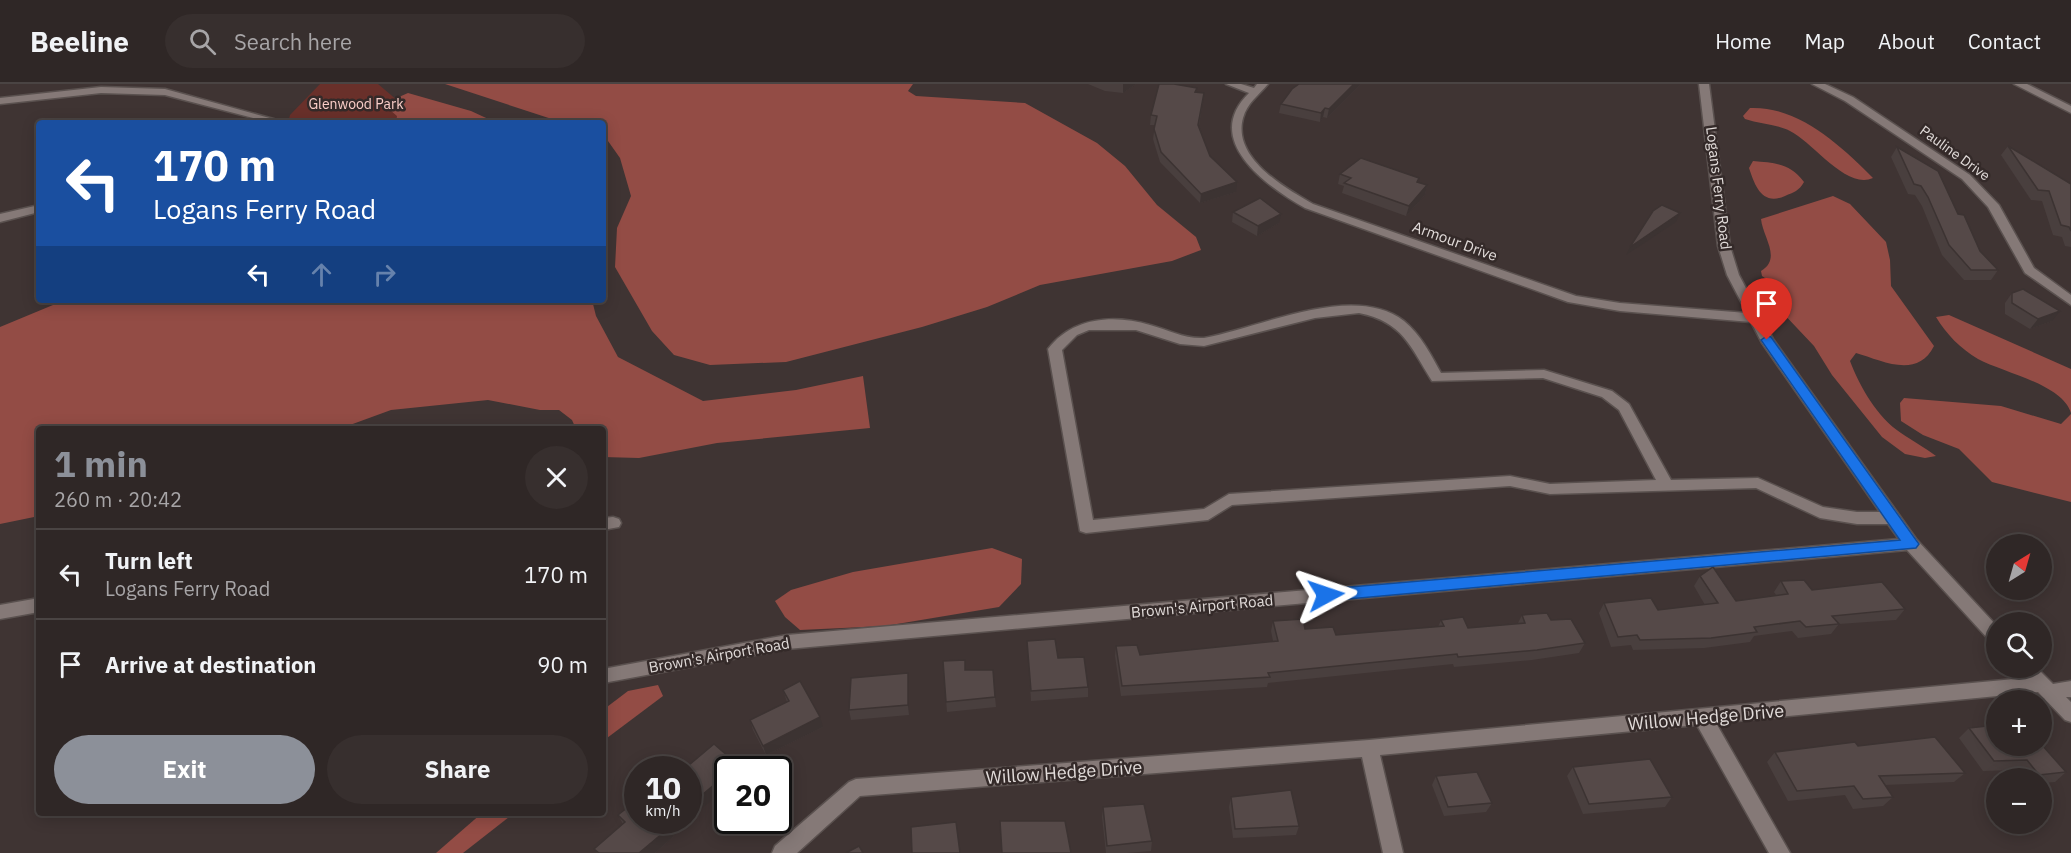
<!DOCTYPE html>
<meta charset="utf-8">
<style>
body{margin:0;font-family:"IBM Plex Sans",sans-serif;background:#372f2e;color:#f1f3f6;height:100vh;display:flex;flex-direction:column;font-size:22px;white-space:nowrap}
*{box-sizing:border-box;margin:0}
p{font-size:20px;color:#a7a5a7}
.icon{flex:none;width:33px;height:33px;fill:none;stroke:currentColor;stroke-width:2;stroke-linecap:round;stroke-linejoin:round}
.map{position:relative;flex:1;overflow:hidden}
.drawer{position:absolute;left:36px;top:342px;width:570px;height:390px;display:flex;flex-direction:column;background:#2f2726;border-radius:6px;box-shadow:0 3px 15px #0003,0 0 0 2px #4a4443}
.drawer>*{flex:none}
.hud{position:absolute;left:36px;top:36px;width:570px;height:183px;border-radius:6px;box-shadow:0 3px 15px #0003,0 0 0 2px #4a4443;background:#1a4fa0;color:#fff;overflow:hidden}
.needle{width:39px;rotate:37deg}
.tools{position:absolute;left:1986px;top:450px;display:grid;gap:12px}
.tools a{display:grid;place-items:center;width:66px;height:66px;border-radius:50%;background:#2f2726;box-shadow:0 3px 15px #0003,0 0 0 2px #4a4443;font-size:30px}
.speed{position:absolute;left:624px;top:672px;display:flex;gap:12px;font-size:30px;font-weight:700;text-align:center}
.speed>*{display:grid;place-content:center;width:78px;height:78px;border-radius:50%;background:#2f2726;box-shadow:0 3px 15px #0003,0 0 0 2px #4a4443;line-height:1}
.speed small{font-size:15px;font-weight:400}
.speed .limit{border:3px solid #111;border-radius:9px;background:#fff;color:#111}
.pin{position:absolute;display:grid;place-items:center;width:51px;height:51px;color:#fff;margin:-62px -26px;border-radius:50% 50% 50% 0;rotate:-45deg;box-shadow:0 0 6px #0007}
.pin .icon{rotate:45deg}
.me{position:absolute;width:66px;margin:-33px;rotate:85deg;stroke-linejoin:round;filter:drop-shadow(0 0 4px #0008)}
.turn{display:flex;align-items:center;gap:21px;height:126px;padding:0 18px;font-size:27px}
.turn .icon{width:78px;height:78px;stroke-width:2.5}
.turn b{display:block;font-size:42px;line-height:51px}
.lanes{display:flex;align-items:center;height:57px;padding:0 18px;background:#0003;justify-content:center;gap:30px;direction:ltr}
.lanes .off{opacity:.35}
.round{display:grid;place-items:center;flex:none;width:63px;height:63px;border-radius:32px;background:#372f2e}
.overview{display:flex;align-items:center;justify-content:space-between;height:102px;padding:0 18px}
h1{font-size:36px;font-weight:700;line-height:45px;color:#8c9099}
.cta{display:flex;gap:12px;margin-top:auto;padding:12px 18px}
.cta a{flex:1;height:69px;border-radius:36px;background:#8c9099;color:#fff;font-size:24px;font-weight:700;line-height:69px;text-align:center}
.cta a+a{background:#372f2e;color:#f1f3f6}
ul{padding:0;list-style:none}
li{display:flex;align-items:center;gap:18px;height:90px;padding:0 18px;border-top:2px solid #4a4443}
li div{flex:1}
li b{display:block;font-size:22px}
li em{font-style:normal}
header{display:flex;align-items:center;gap:36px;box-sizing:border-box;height:84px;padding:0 30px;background:#2f2726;border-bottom:2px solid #4a4443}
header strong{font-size:28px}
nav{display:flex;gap:33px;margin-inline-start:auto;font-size:21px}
.search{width:420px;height:54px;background:#372f2e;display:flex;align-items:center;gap:15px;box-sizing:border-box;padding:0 21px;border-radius:33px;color:#a7a5a7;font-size:22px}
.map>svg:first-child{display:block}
</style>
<header>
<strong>Beeline</strong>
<div class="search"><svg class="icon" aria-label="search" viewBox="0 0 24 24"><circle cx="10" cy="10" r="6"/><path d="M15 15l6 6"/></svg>Search here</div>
<nav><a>Home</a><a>Map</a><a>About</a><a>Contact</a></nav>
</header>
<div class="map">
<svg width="2071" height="769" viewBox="0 0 2071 769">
<rect width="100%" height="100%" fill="#3f3433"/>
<!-- green -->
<path fill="#69302a" d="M320,0H378L424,39H288L290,31Z"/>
<!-- forest -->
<g fill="#934c45">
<path d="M445,0H913L908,7L916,12L1025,19L1097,59L1125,82L1157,121L1196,153L1201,166L1172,177L1040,201L987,223L922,243L786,278L710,281L674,271L652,247L615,183L617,144L631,112L620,74L608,57L603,55V39H564Z"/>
<path d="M408,9L471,27L497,39H396L397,32L383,20Z"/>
<path d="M1750,24C1799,22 1841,62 1873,94C1846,106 1813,58 1790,47C1776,40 1760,40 1745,35L1743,32Z"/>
<path d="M1753,77C1775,79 1790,79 1804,98C1799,107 1794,108 1785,112C1762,122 1755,102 1749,84Z"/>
<path d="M1833,112L1850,120L1886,158L1890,176L1891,202L1934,262C1917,296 1881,276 1856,269L1850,277C1860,303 1877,333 1901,349C1913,357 1924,363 1936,372L1925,374L1905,370L1882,353L1832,291L1814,262L1780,226L1772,210V199L1762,192L1761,187C1782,174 1763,154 1761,135Z"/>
<path d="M65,216H592L596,232L618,273L703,317L796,306L863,292L870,344L717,359L639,374L603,373V345H576L572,336L559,326H540L488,316L391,326L339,345H39V432L0,440V243Z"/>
<path d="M1949,231L2071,285V329C2062,300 2004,289 1978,275C1961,265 1946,250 1936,233Z"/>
<path d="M1904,314L2001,322L2061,340L2071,330V418L1992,398L1959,365L1923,351L1901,337L1900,319Z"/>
<path d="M992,464L1022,475L1021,500L999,523L885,542L800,546L785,533L775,517L791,506L853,488Z"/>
<path d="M658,601L663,612L603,657V626L628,607Z"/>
<path d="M482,729H514L463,769H436Z"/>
</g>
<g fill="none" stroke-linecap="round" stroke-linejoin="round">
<!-- minor casing -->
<g stroke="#5a514f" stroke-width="3">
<g id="minor">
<path d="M1226,0H1241L1254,4L1257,0H1268C1259,11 1247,19 1243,34C1232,74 1285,104 1313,120L1576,212L1620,219L1747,229L1727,191L1718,162L1699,0H1709L1730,162L1739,191L1773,255L1917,456L1996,541V559L1990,557L1907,466L787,565L603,599V585L787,551L1899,455L1888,440H1857L1820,434L1756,404L1550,410L1510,402L1232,421L1208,436L1086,449L1080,447L1048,265C1072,233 1114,230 1150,241C1169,246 1184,255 1204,254C1260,244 1353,198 1404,237C1421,251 1431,271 1441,289L1544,286L1612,307L1629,320L1671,396L1758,394L1823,423L1857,428H1880L1762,259L1751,238L1620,227L1568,218L1305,124C1266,102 1201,56 1249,9ZM1359,229C1403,238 1410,262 1432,297L1543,294L1602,313L1619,326L1656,396L1550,400L1510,392L1229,410L1204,425L1093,436L1062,266L1077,251L1089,246H1136L1180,260L1204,262L1315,234Z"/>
<path d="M1812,0H1825L1853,13L1970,91L1999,121L2034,184L2071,211V221L2025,189L1988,123L1962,95L1845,17Z"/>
<path d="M2014,0H2027L2071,22V29Z"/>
<path d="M101,3L165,5L277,36L272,39L165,11L101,9L0,20V14Z"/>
<path d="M39,121V128L0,138V130Z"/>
<path d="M613,433L619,435L621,439L619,443L603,446V434Z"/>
<path d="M39,514V528L0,535V521Z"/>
<path d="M2017,584H2037L2053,600L2071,597V613H2066L2071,618V638L2065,636L2038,608L1716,639L1790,769H1769L1697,641L1380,671L1403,769H1383L1362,673L860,712L797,769H772L775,762L849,698L856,695L1369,656L2025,594Z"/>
</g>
</g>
<!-- minor -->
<use href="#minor" fill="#857977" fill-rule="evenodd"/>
</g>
<!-- wall -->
<g fill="#493f3e">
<path d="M1088,0H1136L1123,9L1105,7Z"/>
<path d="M1361,0L1327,34L1323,33L1320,38L1279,29L1281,20Z"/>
<path d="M1197,8L1204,9L1199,42L1210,72L1236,108L1200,119L1160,78L1153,55L1155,41H1150L1151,31Z"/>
<path d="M2008,62L2071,100V163L2065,162L2062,153L2053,151L2042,117L2031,116L2001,71Z"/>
<path d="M1897,63L1958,130L1980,167L1998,186L1991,196H1964L1942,171L1922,122L1915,111L1908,110L1891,73Z"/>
<path d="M1340,90L1419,94L1418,98L1427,101L1425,111L1406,132L1342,109L1344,102L1338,100Z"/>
<path d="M1233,128L1279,139L1257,152L1232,138Z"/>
<path d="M2012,209L2052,237L2030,245L2005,230V219Z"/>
<path d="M1700,492L1736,517L1776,511L1774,508L1781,497L1812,506L1905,525L1896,536L1839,540L1831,550L1798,554L1792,547L1754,552L1750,558L1704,564L1633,566L1631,561L1611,563L1599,529L1604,519L1658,526L1705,521L1694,502Z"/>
<path d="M1522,531L1551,536L1585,559L1579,569L1532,576L1454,583L1453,580L1268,599L1267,603L1121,612L1115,572L1116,562L1140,571L1273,557L1271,547L1273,537L1336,551L1438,543L1441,536L1468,544L1518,539Z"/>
<path d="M1027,557L1058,574L1088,603V613L1031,617Z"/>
<path d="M943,577L965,586L995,613L996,623L947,628Z"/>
<path d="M909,599V631L851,636L849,626Z"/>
<path d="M783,606L823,643L766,671L753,646L750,636L787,618Z"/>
<path d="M1969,644L2066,688L2055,698L2042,699V694H2023L2016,686L1983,687L1959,654Z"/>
<path d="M1858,662L1965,689L1954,698L1885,701L1893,713L1883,722L1853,725L1845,711L1788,717L1767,678L1775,668Z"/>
<path d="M1573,683L1672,713L1665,723L1583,730L1567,692Z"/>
<path d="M688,686L700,726L688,715Z"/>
<path d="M1436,692L1492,719L1486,728L1444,732L1432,701Z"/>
<path d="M1231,713L1299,742L1296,751L1233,754L1229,723Z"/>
<path d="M1103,723L1152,757L1151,767L1127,769H1106L1102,733Z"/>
<path d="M618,731L670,743L674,752L655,769H597L594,765L623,740Z"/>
</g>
<!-- shaded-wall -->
<g fill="#3c3332">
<path d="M1123,0H1136L1123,9Z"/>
<path d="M1354,0H1361L1327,34L1329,25Z"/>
<path d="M1325,24L1323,33L1320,38L1321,29Z"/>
<path d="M1237,98L1236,108L1200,119L1201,110Z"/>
<path d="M1427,101L1425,111L1406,132L1409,122Z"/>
<path d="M1680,129L1676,138L1626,171L1630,163Z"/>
<path d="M1281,130L1279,139L1257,152L1258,142Z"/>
<path d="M2060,227L2052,237L2030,245L2038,235Z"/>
<path d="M908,589L909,599V631L908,621Z"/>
<path d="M820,633L823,643L766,671L763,662Z"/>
<path d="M737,680L739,686H732Z"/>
<path d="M728,689V702L700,726L696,716Z"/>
<path d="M670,743L674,752L655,769H639Z"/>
</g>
<!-- building -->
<g fill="#554948" stroke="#3c3332" stroke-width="1.5">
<path d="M1159,0H1174L1197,4L1195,8L1204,9L1198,41L1210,72L1237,98L1201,110L1161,68L1154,45L1157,32L1151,31Z"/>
<path d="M1299,0H1354L1329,25L1325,24L1321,29L1281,20L1292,5Z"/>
<path d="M2008,62L2071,100V147L2069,143L2061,141L2049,107L2038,106Z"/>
<path d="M1897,63L1938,87L1958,130L1964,131L1980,167L1998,186H1971L1949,161L1928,113L1921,102L1914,100Z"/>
<path d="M1361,74L1419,94L1417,98L1427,101L1409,122L1344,99L1351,94L1340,90Z"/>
<path d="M1260,114L1281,130L1258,142L1233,128Z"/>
<path d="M1662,121L1680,129L1630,163L1653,127Z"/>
<path d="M2023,205L2060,227L2038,235L2012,219V209Z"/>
<path d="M1713,483L1736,517L1788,510L1781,497L1804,496L1812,506L1882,498L1905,525L1832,532L1839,540L1806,543L1800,537L1754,543L1757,548L1711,554L1640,556L1637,551L1618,553L1604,519L1651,514L1658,526L1718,519L1700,492Z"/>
<path d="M1547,529L1551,536L1571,535L1585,559L1537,566L1458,573L1457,570L1268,589L1270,593L1122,602L1116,562L1137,561L1140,571L1278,557L1273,537L1303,535L1305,545L1333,543L1336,551L1444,542L1441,536L1463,533L1468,544L1525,539L1522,531Z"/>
<path d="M1055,555L1058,574L1084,573L1088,603L1031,607L1027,557Z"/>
<path d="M965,576V586H993L995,613L946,618L943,577Z"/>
<path d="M908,589V621L849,626L851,594Z"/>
<path d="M800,597L820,633L763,662L750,636L789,617L783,606Z"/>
<path d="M1996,641V662L2042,661L2066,688L2039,691L2027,676L1994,677L1969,644Z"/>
<path d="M1935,653L1965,689L1879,692L1893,713L1863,715L1854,702L1797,707L1775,668L1855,658L1858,662Z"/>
<path d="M714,660L737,680L732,686H728V689L696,716L688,709V686H683Z"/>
<path d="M1650,675L1672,713L1589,720L1573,683Z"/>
<path d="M1477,688L1492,719L1448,723L1436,692Z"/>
<path d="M1291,706L1299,742L1235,745L1231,713Z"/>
<path d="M638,715V736H663L670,743L639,769H599L594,765L625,738L618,731Z"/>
<path d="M1144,720L1152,757L1107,762L1103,723Z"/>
<path d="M1000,737H1065L1071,769H1002Z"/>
<path d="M956,738L960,769H912L911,743Z"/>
<path d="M859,762L863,769H846Z"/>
</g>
<!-- route -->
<path fill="#1a73e8" stroke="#114b97" stroke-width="1.5" d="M1767,252L1771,253L1916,456L1919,460L1916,464L1326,517L1320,515L1318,511L1320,507L1326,505L1900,456L1761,256Z"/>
<g text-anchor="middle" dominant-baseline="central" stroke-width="5" stroke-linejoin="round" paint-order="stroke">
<!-- far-park labels -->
<g font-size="14" fill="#facec8" stroke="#342a29">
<text x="356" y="20">Glenwood Park</text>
</g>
<!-- far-street labels -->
<g font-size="14" fill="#e1dbd9" stroke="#342a29">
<text transform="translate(1955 69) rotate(36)">Pauline Drive</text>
</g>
<!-- street labels -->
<g font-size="15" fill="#e1dbd9" stroke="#342a29">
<text transform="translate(1719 104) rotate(83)">Logans Ferry Road</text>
<text transform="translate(1455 157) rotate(20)">Armour Drive</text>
<text transform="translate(1202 522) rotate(-5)">Brown's Airport Road</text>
<text transform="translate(719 571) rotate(-10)">Brown's Airport Road</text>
</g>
<!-- near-street labels -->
<g font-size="18" fill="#e1dbd9" stroke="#342a29">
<text transform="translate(1706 633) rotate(-5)">Willow Hedge Drive</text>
<text transform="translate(1064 688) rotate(-4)">Willow Hedge Drive</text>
</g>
</g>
</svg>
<div class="tools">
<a><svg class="needle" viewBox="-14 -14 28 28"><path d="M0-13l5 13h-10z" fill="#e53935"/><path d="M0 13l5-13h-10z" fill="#a7a5a7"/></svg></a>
<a><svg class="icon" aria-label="search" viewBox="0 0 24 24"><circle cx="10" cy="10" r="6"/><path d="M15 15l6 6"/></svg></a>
<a>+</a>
<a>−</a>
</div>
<div class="speed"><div>10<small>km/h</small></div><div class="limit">20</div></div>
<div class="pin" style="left:1767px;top:256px;background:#d93025"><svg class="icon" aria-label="arrive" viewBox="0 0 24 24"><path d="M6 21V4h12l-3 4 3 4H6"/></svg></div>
<svg class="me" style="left:1326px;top:511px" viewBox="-20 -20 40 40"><path d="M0-17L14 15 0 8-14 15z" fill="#1a73e8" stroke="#fff" stroke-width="4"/></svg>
<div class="hud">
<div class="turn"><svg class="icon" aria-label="left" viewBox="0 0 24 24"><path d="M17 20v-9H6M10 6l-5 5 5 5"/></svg><div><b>170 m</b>Logans Ferry Road</div></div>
<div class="lanes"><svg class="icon" aria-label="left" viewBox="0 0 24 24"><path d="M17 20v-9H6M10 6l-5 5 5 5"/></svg><svg class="icon off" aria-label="ahead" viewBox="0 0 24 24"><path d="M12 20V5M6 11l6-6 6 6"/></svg><svg class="icon off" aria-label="right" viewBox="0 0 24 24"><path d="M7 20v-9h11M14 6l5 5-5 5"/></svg></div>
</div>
<section class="drawer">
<div class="overview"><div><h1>1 min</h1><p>260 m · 20:42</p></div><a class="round"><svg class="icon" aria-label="close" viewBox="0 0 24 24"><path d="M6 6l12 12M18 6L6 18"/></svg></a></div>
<ul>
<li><svg class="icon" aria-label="left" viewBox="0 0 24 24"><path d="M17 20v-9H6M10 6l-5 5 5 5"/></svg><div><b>Turn left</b><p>Logans Ferry Road</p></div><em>170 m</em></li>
<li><svg class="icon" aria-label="arrive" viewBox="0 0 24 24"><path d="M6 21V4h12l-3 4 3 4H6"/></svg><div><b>Arrive at destination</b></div><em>90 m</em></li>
</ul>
<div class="cta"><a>Exit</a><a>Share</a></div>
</section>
</div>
